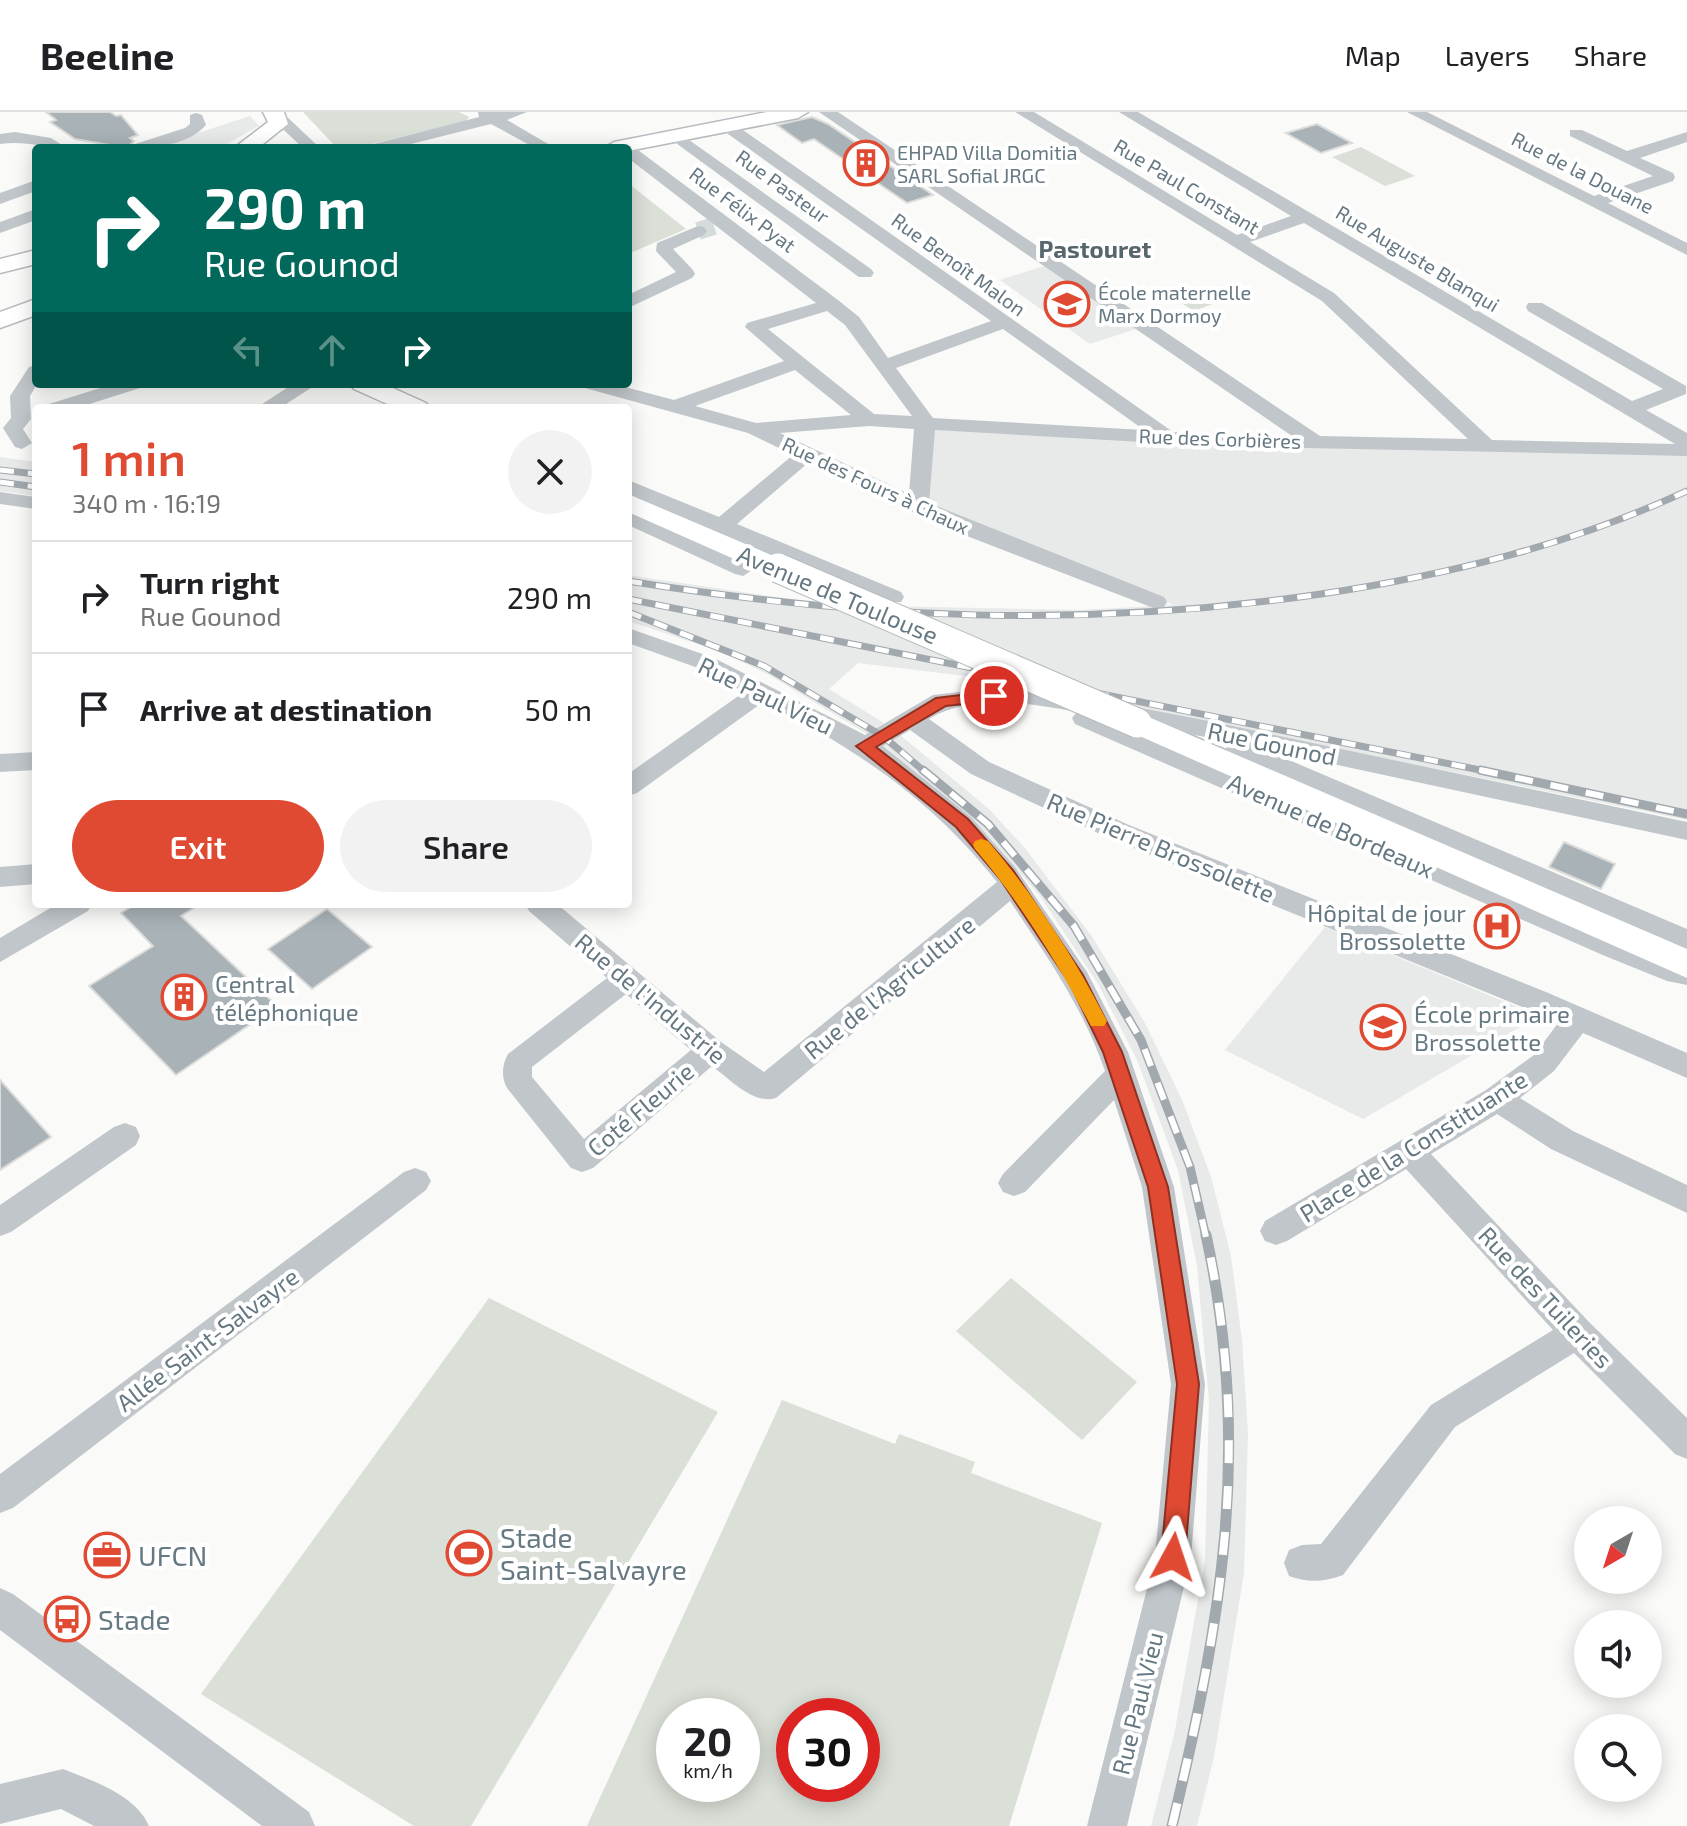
<!DOCTYPE html>
<meta charset="utf-8">
<style>
body{margin:0;font-family:"Exo 2",sans-serif;background:#f2f2f2;color:#202124;height:100vh;display:flex;flex-direction:column;font-size:30px;white-space:nowrap}
*{box-sizing:border-box;margin:0}
p{font-size:26px;color:#757577}
.icon{flex:none;width:44px;height:44px;fill:none;stroke:currentColor;stroke-width:2;stroke-linecap:round;stroke-linejoin:round}
.map{position:relative;flex:1;overflow:hidden}
.drawer{position:absolute;left:32px;top:292px;width:600px;height:504px;display:flex;flex-direction:column;background:#fff;border-radius:8px;box-shadow:0 4px 20px #0003}
.drawer>*{flex:none}
.top-card{position:absolute;left:32px;top:32px;width:600px;height:244px;border-radius:8px;box-shadow:0 4px 20px #0003;background:#00695c;color:#fff;overflow:hidden}
.needle{width:52px;rotate:219deg}
.buttons{position:absolute;left:1574px;top:1394px;display:grid;gap:16px}
.buttons a{display:grid;place-items:center;width:88px;height:88px;border-radius:50%;background:#fff;box-shadow:0 4px 20px #0003;font-size:40px}
.speed{position:absolute;left:656px;top:1586px;display:flex;gap:16px;font-size:40px;font-weight:700;text-align:center}
.speed>*{display:grid;place-content:center;width:104px;height:104px;border-radius:50%;background:#fff;box-shadow:0 4px 20px #0003;line-height:1}
.speed small{font-size:20px;font-weight:400}
.speed .limit{border:12px solid #d22;background:#fff;color:#111}
.pin{position:absolute;display:grid;place-items:center;width:68px;height:68px;color:#fff;margin:-34px;border:4px solid #fff;border-radius:50%;box-shadow:0 2px 8px #0007}
.me{position:absolute;width:88px;margin:-44px;rotate:5deg;stroke-linejoin:round;filter:drop-shadow(0 0 6px #0008)}
.turn{display:flex;align-items:center;gap:28px;height:168px;padding:0 40px;font-size:36px}
.turn .icon{width:104px;height:104px;stroke-width:2.5}
.turn b{display:block;font-size:56px;line-height:68px}
.lanes{display:flex;align-items:center;height:76px;padding:0 40px;background:#0003;justify-content:center;gap:40px;direction:ltr}
.lanes .off{opacity:.35}
.round{display:grid;place-items:center;flex:none;width:84px;height:84px;border-radius:42px;background:#f2f2f2}
.summary{display:flex;align-items:center;justify-content:space-between;height:136px;padding:0 40px}
h1{font-size:48px;font-weight:600;line-height:60px;color:#e04a32}
.primary-button{display:flex;gap:16px;margin-top:auto;padding:16px 40px}
.primary-button a{flex:1;height:92px;border-radius:48px;background:#e04a32;color:#fff;font-size:32px;font-weight:600;line-height:92px;text-align:center}
.primary-button a+a{background:#f2f2f2;color:#202124}
ul{padding:0;list-style:none}
li{display:flex;align-items:center;gap:24px;height:112px;padding:0 40px;border-top:2px solid #e0e0e0}
li div{flex:1}
li b{display:block;font-size:30px}
li em{font-style:normal}
header{display:flex;align-items:center;gap:48px;box-sizing:border-box;height:112px;padding:0 40px;background:#fff;border-bottom:2px solid #e0e0e0}
header strong{font-size:38px}
nav{display:flex;gap:44px;margin-inline-start:auto;font-size:28px}
.map>svg:first-child{display:block}
</style>
<header>
<strong>Beeline</strong>
<nav><a>Map</a><a>Layers</a><a>Share</a></nav>
</header>
<div class="map">
<svg width="1687" height="1714" viewBox="0 0 1687 1714">
<rect width="100%" height="100%" fill="#fafaf8"/>
<!-- built -->
<g fill="#e8eae9">
<path d="M250,4L259,14L219,36H152Z"/>
<path d="M1044,154L1136,217L1090,232L1000,168Z"/>
<path d="M929,313L1687,341V708L1007,569L858,551L829,577L884,611L867,622L769,563L722,540L628,509V463L829,493L1081,498L1174,493L922,392Z"/>
<path d="M0,345L36,350V384L0,379Z"/>
<path d="M899,622L990,698L1024,735L1091,823L1145,911L1183,990L1211,1065L1231,1144L1242,1228L1248,1322L1244,1461L1214,1645L1197,1714H1151L1175,1618L1205,1448L1209,1289L1197,1154L1178,1058L1137,948L1098,872L1040,784L982,717L882,632Z"/>
<path d="M1325,815L1532,901L1534,907L1363,1007L1225,938Z"/>
</g>
<!-- green -->
<g fill="#dadfd7" fill-rule="evenodd">
<path d="M303,0H459L469,5L466,9L355,36H337Z"/>
<path d="M1361,35L1415,64L1385,74L1332,45Z"/>
<path d="M628,71L686,117L628,142Z"/>
<path d="M1193,175L1218,190L1194,199L1160,178Z"/>
<path d="M1011,1166L1137,1270L1082,1328L956,1219Z"/>
<path d="M489,1186L718,1300L471,1714H414L201,1582Z"/>
<path d="M782,1288L895,1332L899,1322L975,1350L971,1361L1102,1411L1009,1714H587ZM674,1604H742V1672H674ZM794,1604H862V1672H794Z"/>
</g>
<!-- building -->
<g fill="#a8b2b7" stroke="#dcdcda" stroke-width="2">
<path d="M46,0H110L116,4L121,3L138,23L130,26L134,29L127,36L75,27L50,10L56,8Z"/>
<path d="M812,5L828,12L933,83L907,91L814,27L802,31L777,13Z"/>
<path d="M1317,12L1352,31L1321,41L1286,21Z"/>
<path d="M1564,730L1615,752L1601,777L1549,755Z"/>
<path d="M135,792H200L181,804L277,894L176,963L89,874L153,834L121,801Z"/>
<path d="M327,797L372,835L312,877L268,837Z"/>
<path d="M0,968L51,1025L0,1058Z"/>
</g>
<g fill="none" stroke-linecap="round" stroke-linejoin="round">
<!-- minor-tunnel -->
<path stroke="#d5dada" stroke-width="18" stroke-dasharray="18 9" stroke-linecap="butt" d="M698,119L714,114"/>
<!-- major casing -->
<g stroke="#b5bbbe" stroke-width="3">
<g id="major">
<path d="M263,0H284L288,12L258,36H234L268,10Z"/>
<path d="M767,0H808L798,6L628,39V36H604L614,30Z"/>
<path d="M36,138V152L0,161V147Z"/>
<path d="M36,187V203L0,216V200Z"/>
<path d="M350,272H384L426,291L430,296H396L354,277Z"/>
<path d="M628,382L788,450L792,456L788,462L778,465L768,462L628,400Z"/>
<path d="M1137,600L1687,837V866L1126,618L1121,611L1126,604Z"/>
</g>
</g>
<!-- minor -->
<g fill="#c1c6ca" fill-rule="evenodd">
<path d="M278,0L284,2L320,36H303L270,5Z"/>
<path d="M478,0H527L507,8L555,36H535L491,12L395,36H368L370,33L479,5Z"/>
<path d="M819,0H838L1320,324L1468,327L1322,189L1015,0H1034L1237,123L1291,104L1119,0H1138L1632,289L1663,277L1528,199L1526,195L1528,191H1542L1686,274V282L1646,298L1687,321V344L1211,334L935,318L929,391L1164,485L1167,490L1164,495L1156,497L941,414L809,350L737,412L901,480L904,485L901,490H885L628,382V368L719,405L793,343L748,321L585,276L582,272H614L674,288L784,249L745,215L747,211L816,191L628,46V36L622,35H634L838,188L859,205L888,246L991,209L721,17V11H733L1173,320L1292,324ZM1304,111L1623,301L1675,332L1492,328L1334,181L1250,130ZM827,199L845,213L912,304L874,302L768,217ZM1003,217L1144,318L933,306L896,256ZM795,258L851,303L756,311L695,294ZM869,314L914,317L909,382L780,321Z"/>
<path d="M1407,0H1427L1594,84L1653,64L1570,24V18H1582L1627,39L1687,20V30L1640,46L1673,61L1675,65L1673,69L1608,91L1687,131V143Z"/>
<path d="M196,1L202,3L206,13C189,33 154,36 130,36L132,33L185,16L190,12V3Z"/>
<path d="M675,18L871,157L874,161L871,165H859L669,26L667,23Z"/>
<path d="M15,20L51,26L67,36C44,36 24,28 0,32V22Z"/>
<path d="M36,68V79L0,92V81Z"/>
<path d="M36,97V108L0,121V110Z"/>
<path d="M698,114L704,115L707,119L704,123L673,137L693,158L695,162L692,166L628,196V183L676,160L656,139L657,131Z"/>
<path d="M36,253L37,272L30,284L31,307L23,317L32,331L22,337L15,335L3,316L11,306L10,284L29,255Z"/>
<path d="M113,272H143L140,276L77,296H46L49,292Z"/>
<path d="M293,272H317L280,296H256Z"/>
<path d="M0,380L36,385V397L0,392Z"/>
<path d="M628,399L751,452L754,457L743,464L735,462L628,413Z"/>
<path d="M628,516L714,546L865,623L933,583L1020,573L1209,609L1687,710V728L1263,637L1687,817V842L1229,642L1226,636L1230,630L1104,605L1625,830L1687,851V873L1667,869L1605,844L1075,612L1072,606L1077,600C1028,591 973,581 929,607L989,650L1129,713L1546,880L1687,941V966L1583,921L1554,959L1520,986L1573,1019L1687,1073V1101L1551,1037L1497,1002L1431,1042L1589,1210L1687,1306V1347L1675,1342L1574,1241L1455,1315L1343,1463C1325,1470 1307,1471 1289,1464L1284,1451L1289,1438L1302,1433L1321,1432L1431,1293L1553,1218L1406,1057L1287,1129L1276,1133L1265,1129L1260,1119L1265,1109L1486,978L1534,943L1559,910L1111,727L971,662L910,618L883,634L971,705L1015,755L1087,860L1128,940L1174,1075L1205,1272L1191,1445L1127,1714H1087L1155,1445L1171,1272L1142,1075L1114,988L1025,1080L1014,1084L1003,1080L998,1071L1003,1062L1105,959C1084,897 1046,843 1010,789L776,986C753,993 730,967 712,954L593,1056L582,1060L571,1056L507,976C501,965 502,953 508,942L607,866L529,799L525,792H557L721,930L764,960L997,770C931,687 857,637 763,590L637,681L628,684V662L744,580L698,556L628,531ZM626,882L691,938L584,1027L532,965V955Z"/>
<path d="M36,640V658L0,660V642Z"/>
<path d="M36,752V772L0,775V755Z"/>
<path d="M57,792H92L88,799L0,850V826Z"/>
<path d="M125,1011L136,1015L140,1024L136,1033L11,1120L0,1124V1093L114,1015Z"/>
<path d="M415,1056L426,1060L431,1069L426,1078L13,1396L0,1401V1362L404,1060Z"/>
<path d="M0,1476L13,1482L309,1700L315,1714H262L0,1518Z"/>
<path d="M63,1657C93,1669 136,1683 149,1714H94L61,1697L0,1712V1672Z"/>
</g>
<!-- major -->
<use href="#major" fill="#fff" fill-rule="evenodd"/>
<!-- rail-far2 casing -->
<g stroke="#a1a9ae" stroke-width="7">
<g id="rail-far2">
<path d="M0,358L36,362"/>
<path d="M0,370L36,375"/>
<path d="M628,469C865,507 1083,517 1321,482C1448,463 1570,433 1687,379"/>
<path d="M628,487L1490,660"/>
<path d="M628,500L764,554L884,625L925,660"/>
</g>
</g>
<!-- rail-far1 casing -->
<g stroke="#a1a9ae" stroke-width="9">
<g id="rail-far1">
<path d="M923,658L988,712L1074,814L1141,928L1190,1055L1206,1125"/>
<path d="M1480,658L1687,702"/>
</g>
</g>
<!-- rail casing -->
<g stroke="#a1a9ae" stroke-width="11">
<path id="rail" d="M1172,1714C1222,1507 1252,1335 1206,1123"/>
</g>
<!-- rail-far2 -->
<use href="#rail-far2" stroke="#fff" stroke-width="5" stroke-dasharray="14" stroke-linecap="butt"/>
<!-- rail-far1 -->
<use href="#rail-far1" stroke="#fff" stroke-width="6" stroke-dasharray="18" stroke-linecap="butt"/>
<!-- rail -->
<use href="#rail" stroke="#fff" stroke-width="8" stroke-dasharray="23" stroke-linecap="butt"/>
<!-- major-bridge casing -->
<g stroke="#b5bbbe" stroke-width="31" stroke-linecap="butt">
<path id="major-bridge" d="M778,456L1137,611"/>
</g>
<!-- major-bridge -->
<use href="#major-bridge" stroke="#fff" stroke-width="29"/>
</g>
<!-- route -->
<path fill="#e04a32" stroke="#923020" stroke-width="2" d="M994,579L999,580V588L946,594L876,635L968,707L1013,758L1083,863L1122,940L1168,1075L1199,1272L1185,1445L1182,1454L1173,1457L1165,1454L1161,1445L1177,1272L1148,1075L1103,940L1070,872L1000,767L956,715L856,634L936,586Z"/>
<!-- slow -->
<path fill="#f59e0b" d="M981,727L988,729C1034,783 1074,845 1107,909L1104,914H1091C1058,852 1021,791 975,737L973,733L975,729Z"/>
<!-- icons -->
<defs>
<g id="building-ring" transform="scale(2.3)"><circle r="9.5" fill="#fff" stroke="#e04a32" stroke-width="1.5"/><path d="M-4-6H4V6H1V3H-1V6H-4ZM-2.5-4.3h1.7v1.8h-1.7ZM.8-4.3h1.7v1.8H.8ZM-2.5-1h1.7V.8h-1.7ZM.8-1h1.7V.8H.8Z" fill="#e04a32"/></g>
<g id="school-ring" transform="scale(2.3)"><circle r="9.5" fill="#fff" stroke="#e04a32" stroke-width="1.5"/><path d="M0-5L7-2L0 1L-7-2ZM-4 1L0 2.5L4 1V4Q0 6-4 4Z" fill="#e04a32"/></g>
<g id="hospital-ring" transform="scale(2.3)"><circle r="9.5" fill="#fff" stroke="#e04a32" stroke-width="1.5"/><path d="M-5-5h3v3.5h4V-5h3V5h-3V1.5h-4V5h-3Z" fill="#e04a32"/></g>
<g id="stadium-ring" transform="scale(2.3)"><circle r="9.5" fill="#fff" stroke="#e04a32" stroke-width="1.5"/><path d="M0-5a6.5 5 0 1 0 0 10a6.5 5 0 1 0 0-10ZM-3.5-1.8h7v3.6h-7Z" fill="#e04a32"/></g>
<g id="office-ring" transform="scale(2.3)"><circle r="9.5" fill="#fff" stroke="#e04a32" stroke-width="1.5"/><path d="M-6-3h4V-5.5h4V-3h4V5H-6ZM-1-4.5V-3h2v-1.5ZM-6 0V1H6V0Z" fill="#e04a32"/></g>
<g id="bus-ring" transform="scale(2.3)"><circle r="9.5" fill="#fff" stroke="#e04a32" stroke-width="1.5"/><path d="M-5-6H5V4H4V6H2V4H-2V6H-4V4H-5ZM-3.5-4V0h7V-4ZM-3.5 1.2v1.5H-2V1.2ZM2 1.2v1.5H3.5V1.2Z" fill="#e04a32"/></g>
</defs>
<g fill-rule="evenodd">
<use href="#building-ring" x="866" y="51"/>
<use href="#school-ring" x="1067" y="192"/>
<use href="#hospital-ring" x="1497" y="814"/>
<use href="#building-ring" x="184" y="885"/>
<use href="#school-ring" x="1383" y="915"/>
<use href="#stadium-ring" x="469" y="1441"/>
<use href="#office-ring" x="107" y="1443"/>
<use href="#bus-ring" x="67" y="1507"/>
</g>
<g text-anchor="middle" dominant-baseline="central" stroke-width="8" stroke-linejoin="round" paint-order="stroke">
<!-- far-poi labels -->
<g font-size="20" fill="#667882" stroke="#fff" text-anchor="start">
<text x="897" y="40">EHPAD Villa Domitia<tspan x="897" dy="23">SARL Sofial JRGC</tspan></text>
<text x="1098" y="180">École maternelle<tspan x="1098" dy="23">Marx Dormoy</tspan></text>
</g>
<!-- far-street labels -->
<g font-size="20" fill="#667882" stroke="#fff">
<text transform="translate(1583 60) rotate(27)">Rue de la Douane</text>
<text transform="translate(783 74) rotate(36)">Rue Pasteur</text>
<text transform="translate(1187 74) rotate(31)">Rue Paul Constant</text>
<text transform="translate(743 97) rotate(37)">Rue Félix Pyat</text>
<text transform="translate(1418 146) rotate(31)">Rue Auguste Blanqui</text>
<text transform="translate(959 152) rotate(36)">Rue Benoît Malon</text>
<text transform="translate(1220 326) rotate(2)">Rue des Corbières</text>
<text transform="translate(876 373) rotate(25)">Rue des Fours à Chaux</text>
</g>
<!-- far-quarter labels -->
<g font-size="24" font-weight="bold" fill="#57666d" stroke="#fff">
<text x="1095" y="136">Pastouret</text>
</g>
<!-- street labels -->
<g font-size="24" fill="#667882" stroke="#fff">
<text transform="translate(838 482) rotate(23)">Avenue de Toulouse</text>
<text transform="translate(766 583) rotate(26)">Rue Paul Vieu</text>
<text transform="translate(1272 631) rotate(12)">Rue Gounod</text>
<text transform="translate(1331 713) rotate(24)">Avenue de Bordeaux</text>
<text transform="translate(1161 735) rotate(23)">Rue Pierre Brossolette</text>
<text transform="translate(889 875) rotate(-39)">Rue de l'Agriculture</text>
<text transform="translate(651 886) rotate(40)">Rue de l'Industrie</text>
<text transform="translate(640 997) rotate(-40)">Coté Fleurie</text>
<text transform="translate(1413 1034) rotate(-32)">Place de la Constituante</text>
<text transform="translate(1546 1185) rotate(47)">Rue des Tuileries</text>
<text transform="translate(207 1227) rotate(-37)">Allée Saint-Salvayre</text>
<text transform="translate(1137 1591) rotate(-76)">Rue Paul Vieu</text>
</g>
<!-- poi labels -->
<g font-size="24" fill="#667882" stroke="#fff" text-anchor="start">
<text x="1466" y="800" text-anchor="end">Hôpital de jour<tspan x="1466" dy="28">Brossolette</tspan></text>
<text x="215" y="871">Central<tspan x="215" dy="28">téléphonique</tspan></text>
<text x="1414" y="901">École primaire<tspan x="1414" dy="28">Brossolette</tspan></text>
</g>
<!-- near-poi labels -->
<g font-size="28" fill="#667882" stroke="#fff" text-anchor="start">
<text x="500" y="1425">Stade<tspan x="500" dy="32">Saint-Salvayre</tspan></text>
<text x="138" y="1443">UFCN</text>
<text x="98" y="1507">Stade</text>
</g>
</g>
</svg>
<div class="buttons">
<a><svg class="needle" viewBox="-14 -14 28 28"><path d="M0-13l5 13h-10z" fill="#e53935"/><path d="M0 13l5-13h-10z" fill="#757577"/></svg></a>
<a><svg class="icon" aria-label="sound" viewBox="0 0 24 24"><path d="M4 9h4l5-4v14l-5-4H4zM17 9q2 3 0 6"/></svg></a>
<a><svg class="icon" aria-label="search" viewBox="0 0 24 24"><circle cx="10" cy="10" r="6"/><path d="M15 15l6 6"/></svg></a>
</div>
<div class="speed"><div>20<small>km/h</small></div><div class="limit">30</div></div>
<div class="pin" style="left:994px;top:584px;background:#d93025"><svg class="icon" aria-label="arrive" viewBox="0 0 24 24"><path d="M6 21V4h12l-3 4 3 4H6"/></svg></div>
<svg class="me" style="left:1173px;top:1445px" viewBox="-20 -20 40 40"><path d="M0-17L14 15 0 8-14 15z" fill="#e04a32" stroke="#fff" stroke-width="4"/></svg>
<div class="top-card">
<div class="turn"><svg class="icon" aria-label="right" viewBox="0 0 24 24"><path d="M7 20v-9h11M14 6l5 5-5 5"/></svg><div><b>290 m</b>Rue Gounod</div></div>
<div class="lanes"><svg class="icon off" aria-label="left" viewBox="0 0 24 24"><path d="M17 20v-9H6M10 6l-5 5 5 5"/></svg><svg class="icon off" aria-label="ahead" viewBox="0 0 24 24"><path d="M12 20V5M6 11l6-6 6 6"/></svg><svg class="icon" aria-label="right" viewBox="0 0 24 24"><path d="M7 20v-9h11M14 6l5 5-5 5"/></svg></div>
</div>
<section class="drawer">
<div class="summary"><div><h1>1 min</h1><p>340 m · 16:19</p></div><a class="round"><svg class="icon" aria-label="close" viewBox="0 0 24 24"><path d="M6 6l12 12M18 6L6 18"/></svg></a></div>
<ul>
<li><svg class="icon" aria-label="right" viewBox="0 0 24 24"><path d="M7 20v-9h11M14 6l5 5-5 5"/></svg><div><b>Turn right</b><p>Rue Gounod</p></div><em>290 m</em></li>
<li><svg class="icon" aria-label="arrive" viewBox="0 0 24 24"><path d="M6 21V4h12l-3 4 3 4H6"/></svg><div><b>Arrive at destination</b></div><em>50 m</em></li>
</ul>
<div class="primary-button"><a>Exit</a><a>Share</a></div>
</section>
</div>
